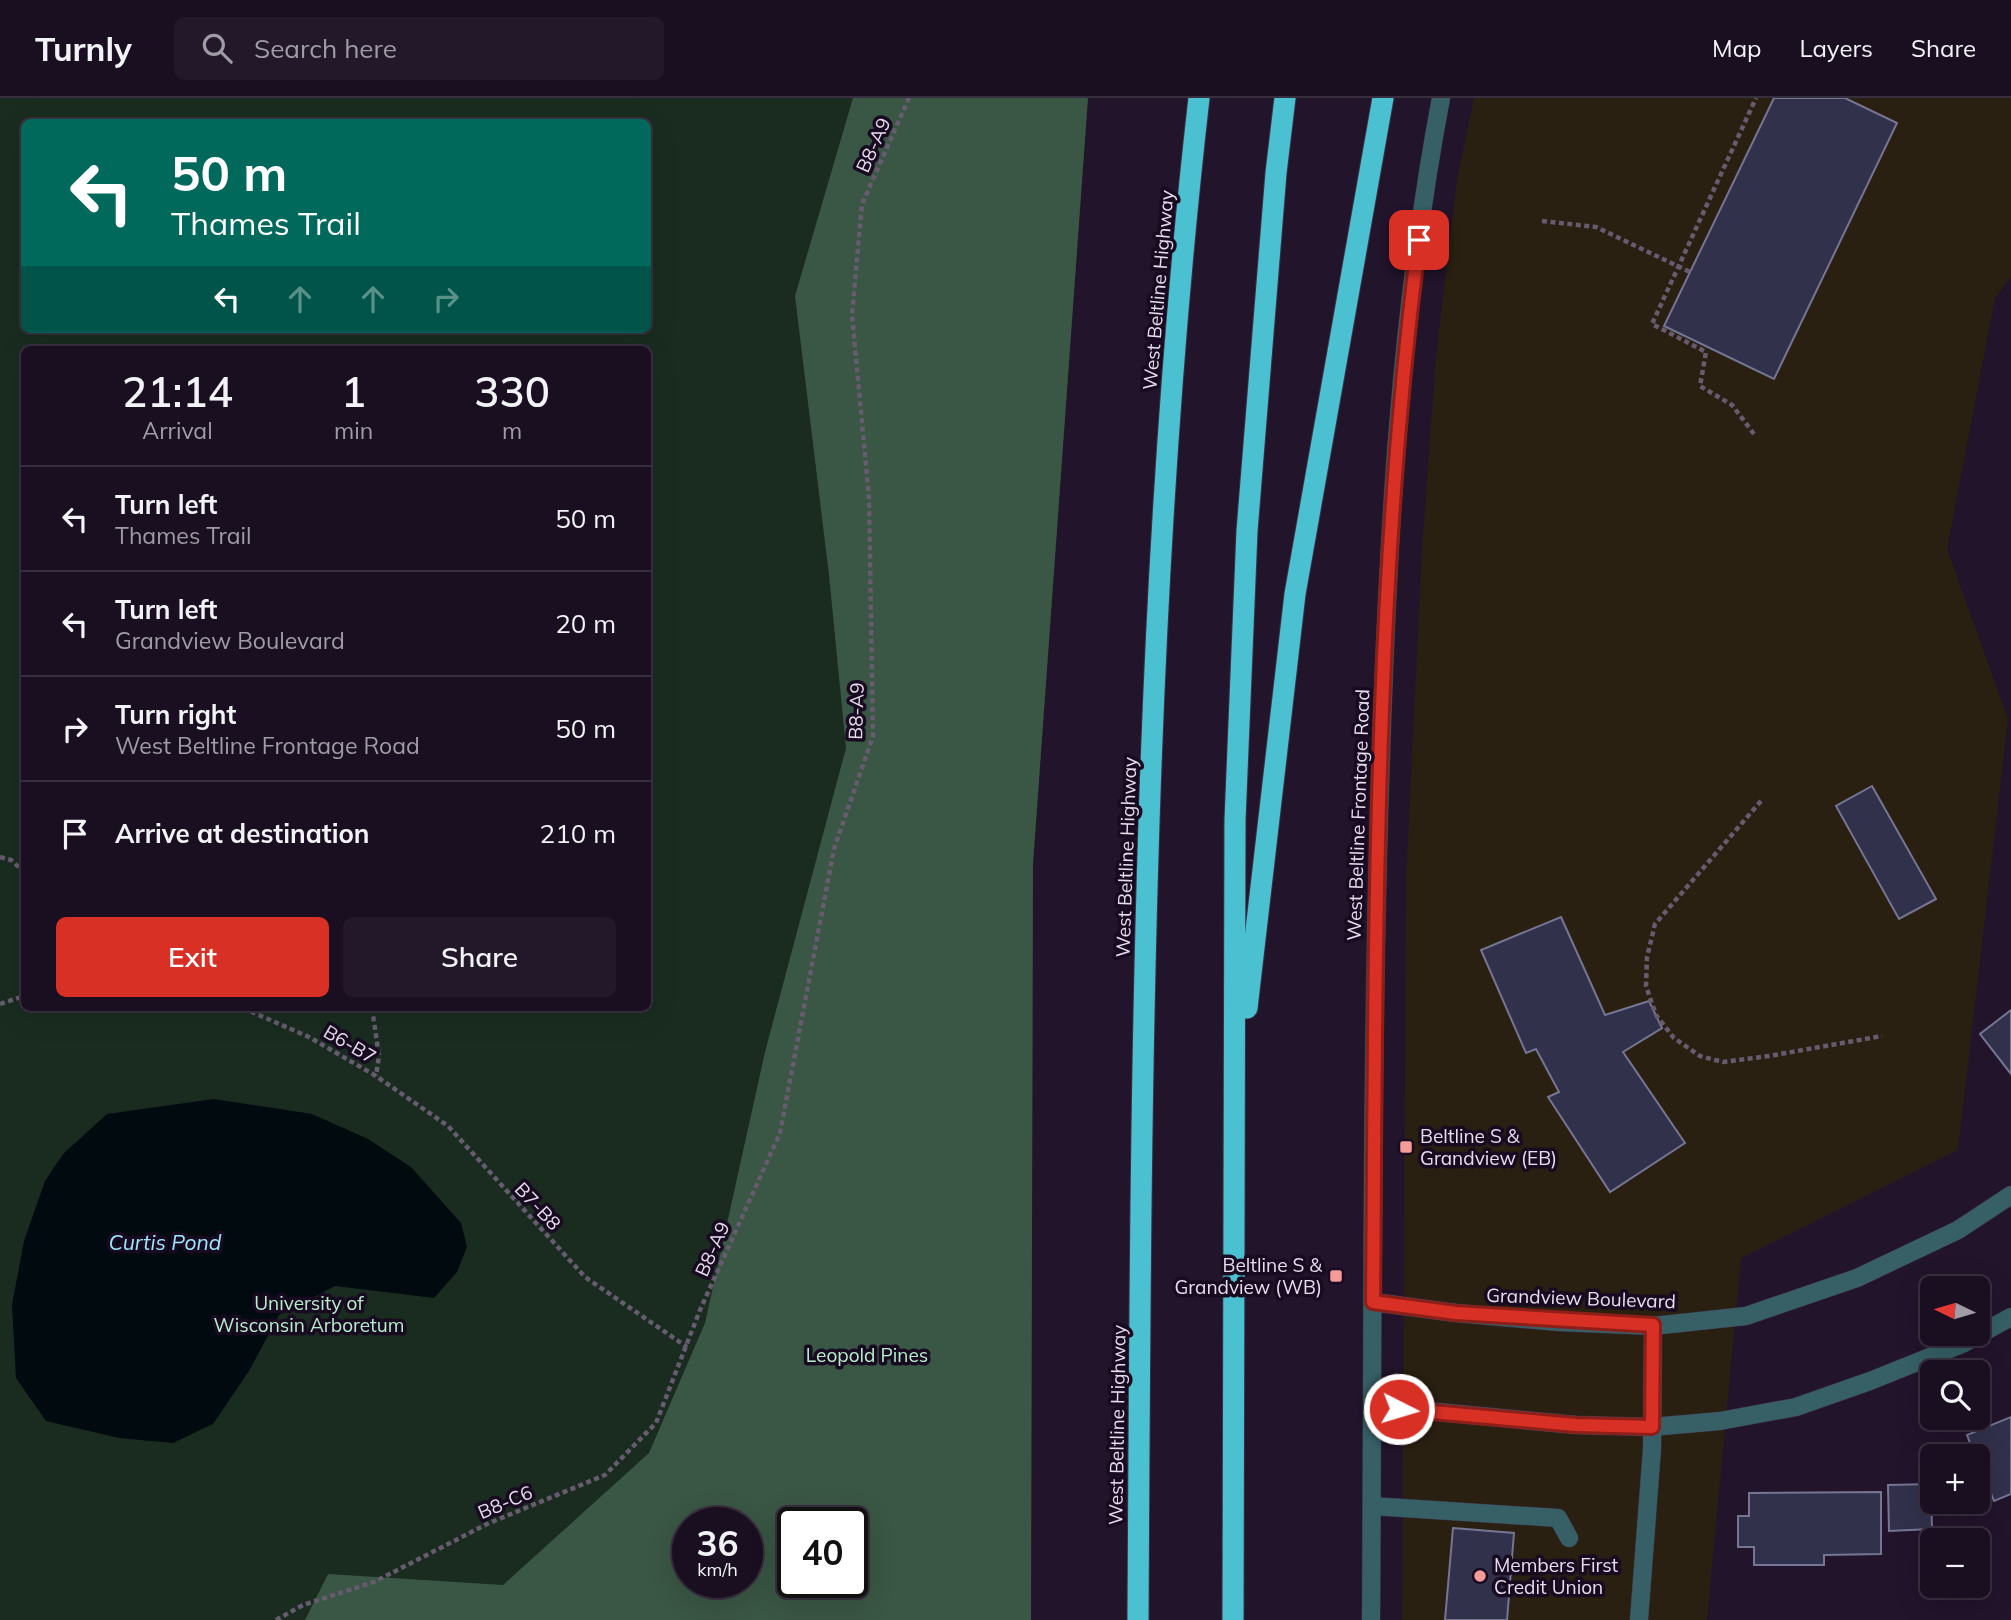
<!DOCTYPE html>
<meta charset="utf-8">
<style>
body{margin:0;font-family:Mulish,sans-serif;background:#231829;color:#f1f3f6;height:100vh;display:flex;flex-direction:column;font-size:26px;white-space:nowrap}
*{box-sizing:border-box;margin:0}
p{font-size:23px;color:#9f9ca5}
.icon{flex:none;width:38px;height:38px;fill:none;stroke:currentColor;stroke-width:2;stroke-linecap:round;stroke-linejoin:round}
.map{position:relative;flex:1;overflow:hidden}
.sheet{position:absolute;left:21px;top:248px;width:630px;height:665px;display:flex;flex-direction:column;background:#1a0f20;border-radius:10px;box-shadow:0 7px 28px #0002,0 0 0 2px #382f3e}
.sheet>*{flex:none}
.guide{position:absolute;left:21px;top:21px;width:630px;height:214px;border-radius:10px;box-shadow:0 7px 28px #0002,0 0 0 2px #382f3e;background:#00695c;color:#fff;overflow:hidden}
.needle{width:46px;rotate:275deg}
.fabs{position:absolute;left:1920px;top:1178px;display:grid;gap:14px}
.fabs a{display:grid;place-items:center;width:70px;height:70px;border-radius:10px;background:#1a0f20;box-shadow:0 7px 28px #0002,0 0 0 2px #382f3e;font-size:35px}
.speed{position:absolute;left:672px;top:1409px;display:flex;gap:14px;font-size:35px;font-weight:700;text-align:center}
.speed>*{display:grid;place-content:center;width:91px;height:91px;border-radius:50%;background:#1a0f20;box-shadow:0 7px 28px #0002,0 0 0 2px #382f3e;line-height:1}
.speed small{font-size:18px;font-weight:400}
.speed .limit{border:4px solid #111;border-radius:10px;background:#fff;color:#111}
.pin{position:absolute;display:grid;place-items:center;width:60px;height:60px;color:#fff;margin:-30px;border-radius:14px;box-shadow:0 4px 10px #0006}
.me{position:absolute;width:77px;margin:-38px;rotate:95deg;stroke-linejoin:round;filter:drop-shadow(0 0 5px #0008)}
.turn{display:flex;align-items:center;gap:24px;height:147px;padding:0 35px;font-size:32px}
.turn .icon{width:91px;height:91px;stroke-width:2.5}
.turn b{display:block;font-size:49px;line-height:60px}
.lanes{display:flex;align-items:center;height:66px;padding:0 35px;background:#0003;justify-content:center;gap:35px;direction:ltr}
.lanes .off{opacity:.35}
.eta{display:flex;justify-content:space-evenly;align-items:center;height:119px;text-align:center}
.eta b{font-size:42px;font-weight:600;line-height:49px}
.button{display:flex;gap:14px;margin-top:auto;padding:14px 35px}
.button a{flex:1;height:80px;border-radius:10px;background:#d93025;color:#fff;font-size:28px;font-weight:600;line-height:80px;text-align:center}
.button a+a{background:#231829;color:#f1f3f6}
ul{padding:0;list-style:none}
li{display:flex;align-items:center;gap:21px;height:105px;padding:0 35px;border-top:2px solid #382f3e}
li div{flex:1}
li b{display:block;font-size:26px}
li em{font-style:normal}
header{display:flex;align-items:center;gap:42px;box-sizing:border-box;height:98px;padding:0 35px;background:#1a0f20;border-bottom:2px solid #382f3e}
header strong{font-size:33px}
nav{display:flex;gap:38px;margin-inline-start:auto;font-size:24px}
.search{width:490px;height:63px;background:#231829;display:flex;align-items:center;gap:18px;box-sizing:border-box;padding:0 24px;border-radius:10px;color:#9f9ca5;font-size:26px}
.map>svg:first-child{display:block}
</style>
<header>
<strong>Turnly</strong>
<div class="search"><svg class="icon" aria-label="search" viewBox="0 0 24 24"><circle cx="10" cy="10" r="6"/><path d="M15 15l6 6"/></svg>Search here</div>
<nav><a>Map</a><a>Layers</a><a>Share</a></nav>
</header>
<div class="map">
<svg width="2011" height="1522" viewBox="0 0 2011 1522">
<rect width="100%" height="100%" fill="#22142b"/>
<!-- commercial -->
<path fill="#2a2011" d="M1474,0H2011V179L1995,200L1947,451L2008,621L1958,1052L1741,1160L1707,1522H1402L1406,783L1422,451L1436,258L1457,82Z"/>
<!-- green -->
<path fill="#1a2c20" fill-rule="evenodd" d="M0,0H1088L1033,766L1031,1522H0ZM24,24H648V231H24ZM24,252H648V910H24ZM688,1424H747V1484H688ZM793,1424H852V1484H793Z"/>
<!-- forest -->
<path fill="#3a5644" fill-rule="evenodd" d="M853,0H1088L1033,766L1031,1522H305L328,1476L503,1487L649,1355L705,1225L765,954L846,650L829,477L795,198ZM688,1424H747V1484H688ZM852,1424V1484H793V1424Z"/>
<!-- water -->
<path fill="#000a0f" d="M214,1001L312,1016L368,1041L411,1069L461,1125L467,1149L457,1174L434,1200L335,1188L279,1217L249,1273L213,1326L173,1345L119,1340L46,1323L16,1280L12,1207L24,1143L45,1083L63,1056L107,1016Z"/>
<!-- building -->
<g fill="#31314c" stroke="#757594" stroke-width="2">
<path d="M1774,0H1845L1897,25L1774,281L1664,228Z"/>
<path d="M1872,688L1936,801L1899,821L1836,708Z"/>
<path d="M1561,819L1605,917L1649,903L1662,930L1623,954L1685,1045L1610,1094L1548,999L1559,994L1536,951L1526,955L1481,852Z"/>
<path d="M2011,912V976L1980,936Z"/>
<path d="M2011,1319V1396L1994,1403L1978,1363V1358H1975L1967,1337Z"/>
<path d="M1931,1386L1932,1431L1889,1433L1888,1387Z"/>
<path d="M1881,1394V1456L1824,1457V1467H1754V1449H1738V1418H1749V1395Z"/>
<path d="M1453,1430L1514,1435L1507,1522H1445Z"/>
</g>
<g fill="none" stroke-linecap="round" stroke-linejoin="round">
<!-- minor casing -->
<g stroke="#3d3046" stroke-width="19">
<g id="minor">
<path d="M1373,1204L1456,1215L1559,1224L1653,1228L1746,1218L1857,1180L1958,1132L2011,1097"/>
<path d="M1374,1308L1576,1327L1652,1329L1720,1323L1796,1309L1870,1283L1962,1246L2011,1219"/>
<path d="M1372,1408L1558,1420L1569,1440"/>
<path d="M1371,1522C1373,1233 1371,944 1381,656C1388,437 1400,216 1441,0"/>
<path d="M1639,1522L1652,1351L1653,1228"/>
</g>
</g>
<!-- highway casing -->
<g stroke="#3d3046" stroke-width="23">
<g id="highway">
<path d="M1247,910L1295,496L1383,0"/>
<path d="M1138,1522C1141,1015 1141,505 1199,0"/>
<path d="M1233,1522L1235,722L1247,433L1276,75L1285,0"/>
</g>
</g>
<!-- path -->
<g stroke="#675b70" stroke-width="4.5" stroke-dasharray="5 3.5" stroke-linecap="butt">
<path d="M1542,123L1596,129L1690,174"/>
<path d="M1754,336L1732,307L1700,288L1706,254L1652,226L1756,0"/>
<path d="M1761,703L1655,826L1647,859L1646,888L1656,917L1674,940L1700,958L1723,964L1769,958L1882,938"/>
<path d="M0,759L11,762L24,774"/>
<path d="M0,906L24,898"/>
<path d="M243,910L309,939L376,978L448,1028L585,1179L687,1249"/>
<path d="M372,910L379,958L376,978"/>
<path d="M276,1522L303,1507L374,1484L487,1426L605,1377L656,1325L700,1212L780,1035L834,751L873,638L869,400L852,217L862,106L909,0"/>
</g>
<!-- minor -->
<use href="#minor" stroke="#365f66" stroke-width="18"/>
<!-- highway -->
<use href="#highway" stroke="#4bc0d1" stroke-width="21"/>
</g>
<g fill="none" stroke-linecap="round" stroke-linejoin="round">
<!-- route casing -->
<g stroke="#8d1f18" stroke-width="18">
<path id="route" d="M1399,1311L1576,1327L1652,1329L1653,1227L1456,1215L1373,1204C1376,850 1373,494 1419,142"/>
</g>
<!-- route -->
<use href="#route" stroke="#d93025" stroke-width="12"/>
</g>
<!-- markers -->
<g fill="#f59b99" stroke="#180b21" stroke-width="2.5">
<rect x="1399" y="1042" width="14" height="14" rx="3.5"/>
<rect x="1329" y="1171" width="14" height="14" rx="3.5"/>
<circle cx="1480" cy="1478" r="7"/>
</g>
<g text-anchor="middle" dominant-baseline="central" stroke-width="7" stroke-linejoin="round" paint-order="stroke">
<!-- street labels -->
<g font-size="19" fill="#e6dded" stroke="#180b21">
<text transform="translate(873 47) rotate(-66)">B8-A9</text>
<text transform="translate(1158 192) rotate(-85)">West Beltline Highway</text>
<text transform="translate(856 613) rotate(-88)">B8-A9</text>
<text transform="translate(1358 717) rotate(-88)">West Beltline Frontage Road</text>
<text transform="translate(1126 759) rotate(-88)">West Beltline Highway</text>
<text transform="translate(350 946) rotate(30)">B6-B7</text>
<text transform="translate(538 1108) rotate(47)">B7-B8</text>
<text transform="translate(712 1151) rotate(-66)">B8-A9</text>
<text transform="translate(1581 1200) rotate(2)">Grandview Boulevard</text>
<text transform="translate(1117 1327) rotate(-89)">West Beltline Highway</text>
<text transform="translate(505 1404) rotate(-23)">B8-C6</text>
</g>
<!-- poi labels -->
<g font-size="19" fill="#e6dded" stroke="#180b21" text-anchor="start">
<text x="1420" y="1038">Beltline S &amp;<tspan x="1420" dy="22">Grandview (EB)</tspan></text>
<text x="1322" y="1167" text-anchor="end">Beltline S &amp;<tspan x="1322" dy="22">Grandview (WB)</tspan></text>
<text x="1494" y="1467">Members First<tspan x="1494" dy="22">Credit Union</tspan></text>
</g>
<!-- park labels -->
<g font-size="19" fill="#b7efca" stroke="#180b21">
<text x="309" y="1205">University of<tspan x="309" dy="22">Wisconsin Arboretum</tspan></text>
<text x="867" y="1257">Leopold Pines</text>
</g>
<!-- water labels -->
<g font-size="21" font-style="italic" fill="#9ee6f9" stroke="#180b21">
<text x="165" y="1144">Curtis Pond</text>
</g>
</g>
</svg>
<div class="fabs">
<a><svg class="needle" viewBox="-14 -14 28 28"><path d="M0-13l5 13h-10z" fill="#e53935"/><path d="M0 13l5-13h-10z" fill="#9f9ca5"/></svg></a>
<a><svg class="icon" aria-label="search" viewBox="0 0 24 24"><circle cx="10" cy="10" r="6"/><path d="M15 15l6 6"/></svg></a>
<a>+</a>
<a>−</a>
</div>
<div class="speed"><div>36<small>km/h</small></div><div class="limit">40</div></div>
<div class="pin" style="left:1419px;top:142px;background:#d93025"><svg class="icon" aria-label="arrive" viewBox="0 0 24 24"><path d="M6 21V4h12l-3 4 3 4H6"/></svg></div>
<svg class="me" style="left:1399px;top:1311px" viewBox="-20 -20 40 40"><circle r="17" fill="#d93025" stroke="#fff" stroke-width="3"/><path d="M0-11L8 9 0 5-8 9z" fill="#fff"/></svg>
<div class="guide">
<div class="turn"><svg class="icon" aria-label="left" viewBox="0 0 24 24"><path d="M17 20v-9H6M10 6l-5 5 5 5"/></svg><div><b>50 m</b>Thames Trail</div></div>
<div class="lanes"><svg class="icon" aria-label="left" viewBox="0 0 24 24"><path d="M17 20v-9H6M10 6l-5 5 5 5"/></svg><svg class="icon off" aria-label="ahead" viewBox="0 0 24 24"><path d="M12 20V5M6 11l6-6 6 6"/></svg><svg class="icon off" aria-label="ahead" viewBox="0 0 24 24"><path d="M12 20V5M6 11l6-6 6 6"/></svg><svg class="icon off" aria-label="right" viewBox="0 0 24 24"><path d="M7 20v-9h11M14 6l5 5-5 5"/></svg></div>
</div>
<section class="sheet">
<div class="eta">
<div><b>21:14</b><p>Arrival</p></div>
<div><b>1</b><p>min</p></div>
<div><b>330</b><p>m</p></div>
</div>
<ul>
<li><svg class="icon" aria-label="left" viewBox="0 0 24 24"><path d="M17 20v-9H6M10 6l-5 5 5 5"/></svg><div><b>Turn left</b><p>Thames Trail</p></div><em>50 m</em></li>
<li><svg class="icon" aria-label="left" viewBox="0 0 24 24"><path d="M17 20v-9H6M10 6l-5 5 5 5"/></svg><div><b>Turn left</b><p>Grandview Boulevard</p></div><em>20 m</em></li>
<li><svg class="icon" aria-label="right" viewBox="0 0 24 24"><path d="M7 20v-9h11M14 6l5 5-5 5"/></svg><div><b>Turn right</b><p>West Beltline Frontage Road</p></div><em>50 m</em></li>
<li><svg class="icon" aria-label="arrive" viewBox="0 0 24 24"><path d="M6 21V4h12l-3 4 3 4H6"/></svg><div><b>Arrive at destination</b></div><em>210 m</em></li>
</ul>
<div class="button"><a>Exit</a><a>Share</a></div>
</section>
</div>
